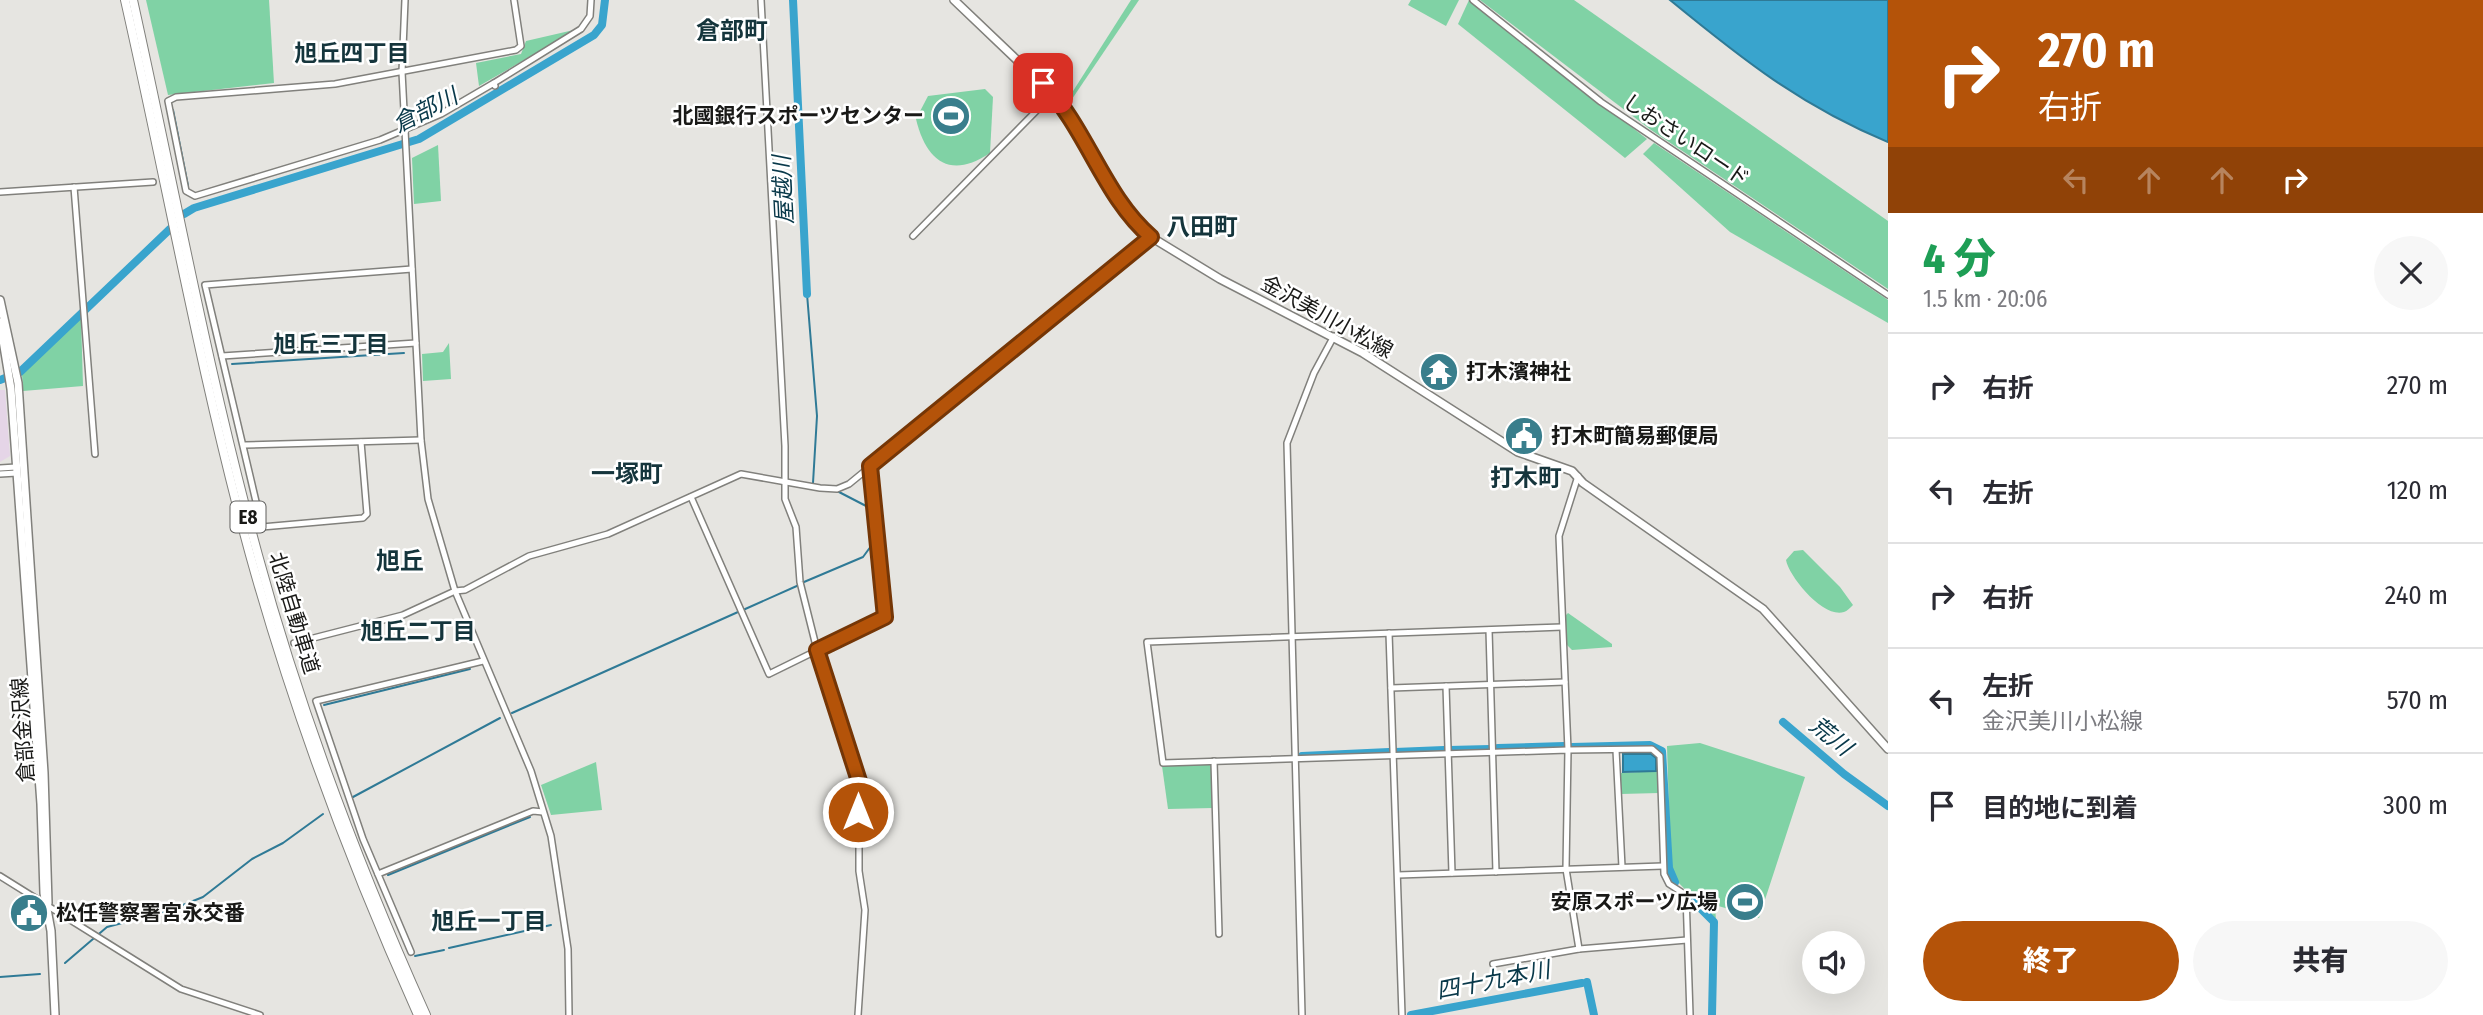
<!DOCTYPE html>
<html lang="ja">
<meta charset="utf-8">
<style>
body{margin:0;font-family:"Fira Sans Condensed","Noto Sans JP",sans-serif;background:#f7f7f7;color:#2b2b33;height:100vh;display:flex;flex-direction:column;font-size:26px;white-space:nowrap}
*{box-sizing:border-box;margin:0}
p{font-size:23px;color:#7c7c81}
.icon{flex:none;width:38px;height:38px;fill:none;stroke:currentColor;stroke-width:2;stroke-linecap:round;stroke-linejoin:round}
.map{position:relative;flex:1;overflow:hidden}
.panel{display:flex;flex-direction:column;background:#fff;width:595px}
.panel>*{flex:none}
.hud{background:#b45309;color:#fff;overflow:hidden}
.buttons{position:absolute;left:1802px;top:931px;display:grid;gap:14px}
.buttons a{display:grid;place-items:center;width:63px;height:63px;border-radius:50%;background:#fff;box-shadow:0 7px 28px #0002;font-size:35px}
.pin{position:absolute;display:grid;place-items:center;width:60px;height:60px;color:#fff;margin:-30px;border-radius:14px;box-shadow:0 4px 10px #0006}
.me{position:absolute;width:77px;margin:-38px;rotate:0deg;stroke-linejoin:round;filter:drop-shadow(0 0 5px #0008)}
.turn{display:flex;align-items:center;gap:24px;height:147px;padding:0 35px;font-size:32px}
.turn .icon{width:91px;height:91px;stroke-width:2.5}
.turn b{display:block;font-size:49px;line-height:60px}
.lanes{display:flex;align-items:center;height:66px;padding:0 35px;background:#0003;justify-content:center;gap:35px;direction:ltr}
.lanes .off{opacity:.35}
.round{display:grid;place-items:center;flex:none;width:74px;height:74px;border-radius:37px;background:#f7f7f7}
.overview{display:flex;align-items:center;justify-content:space-between;height:119px;padding:0 35px}
h1{font-size:42px;font-weight:800;line-height:52px;color:#1e9e55}
.cta{display:flex;gap:14px;margin-top:auto;padding:14px 35px}
.cta a{flex:1;height:80px;border-radius:42px;background:#b45309;color:#fff;font-size:28px;font-weight:800;line-height:80px;text-align:center}
.cta a+a{background:#f7f7f7;color:#2b2b33}
ul{padding:0;list-style:none}
li{display:flex;align-items:center;gap:21px;height:105px;padding:0 35px;border-top:2px solid #e1e1e2}
li div{flex:1}
li b{display:block;font-size:26px}
li em{font-style:normal}
main{display:flex;flex:1;min-height:0}
.map>svg:first-child{display:block}
</style>
<main>
<div class="map">
<svg width="1888" height="1015" viewBox="0 0 1888 1015">
<rect width="100%" height="100%" fill="#e6e5e1"/>
<!-- education -->
<path fill="#e5d5e7" d="M0,390H5L10,456L0,462Z"/>
<!-- green -->
<g fill="#80d2a5">
<path d="M146,0H269L274,83L168,95Z"/>
<path d="M1131,0H1139L1070,102L1068,99Z"/>
<path d="M1411,0H1459L1446,26L1408,5Z"/>
<path d="M1469,0L1647,139L1625,158L1458,24Z"/>
<path d="M1480,0H1574L1888,221V289L1651,130Z"/>
<path d="M578,29L479,86L476,63L521,54L526,41Z"/>
<path d="M985,89L993,97L990,153C950,180 926,161 916,119L928,96Z"/>
<path d="M1654,143L1888,300V323L1730,232L1643,154Z"/>
<path d="M438,145L441,201L414,204L412,158Z"/>
<path d="M81,318L83,386L23,391L22,374Z"/>
<path d="M449,343L451,379L423,381L422,354L443,352Z"/>
<path d="M1803,550L1840,587L1853,605C1850,608 1847,611 1844,612C1824,619 1789,577 1786,560L1794,551Z"/>
<path d="M1568,613L1612,644V647L1572,650L1567,645L1565,616Z"/>
<path d="M1700,743L1805,777L1759,918L1715,905L1716,921L1671,875L1667,746Z"/>
<path d="M596,762L602,810L551,815L541,785Z"/>
<path d="M1213,764V808L1168,809L1162,766Z"/>
<path d="M1659,771V793L1621,794L1620,773Z"/>
</g>
<!-- water -->
<g fill="#39a4cd" stroke="#2f7a96" stroke-width="2">
<path d="M1670,0H1888V142C1801,106 1742,59 1670,0Z"/>
<path d="M1623,754H1651L1656,758V771L1623,772Z"/>
</g>
<g fill="none" stroke-linecap="round" stroke-linejoin="round">
<!-- stream -->
<g stroke="#2f7a96" stroke-width="2">
<path d="M173,110L188,186"/>
<path d="M807,294L817,416L813,483"/>
<path d="M232,364L404,353"/>
<path d="M804,582L863,557L874,542L868,507L839,492"/>
<path d="M743,610L799,585"/>
<path d="M324,705L470,669"/>
<path d="M512,713L738,612"/>
<path d="M353,797L500,718"/>
<path d="M388,875L530,817"/>
<path d="M449,948L551,925"/>
<path d="M415,956L444,950"/>
<path d="M65,963L107,927L168,911L203,897L252,859L283,843L323,814"/>
<path d="M0,977L40,974"/>
</g>
<!-- river -->
<g stroke="#39a4cd" stroke-width="8">
<path d="M793,0L807,294"/>
<path d="M184,214L194,208L419,139L594,35L602,25L605,0"/>
<path d="M0,380L20,372L170,229"/>
<path d="M1783,722L1844,774L1888,806"/>
<path d="M1572,747L1650,745L1662,751L1669,868L1675,882"/>
<path d="M1498,748L1564,746"/>
<path d="M1449,750L1490,749"/>
<path d="M1395,752L1444,750"/>
<path d="M1302,756L1389,752"/>
<path d="M1692,900L1714,922L1712,1015"/>
<path d="M1587,982L1594,1015"/>
<path d="M1411,1015L1582,983"/>
</g>
<!-- minor casing -->
<g stroke="#81807c" stroke-width="8">
<g id="minor">
<path d="M405,0L402,72L421,440L428,499L455,591L531,771L551,836L568,949L569,1015"/>
<path d="M761,0L785,446V499L796,527L800,582L817,650L859,781V871L865,910L858,1015"/>
<path d="M1473,0L1601,102L1888,295"/>
<path d="M494,83L581,29L590,16L591,0"/>
<path d="M495,86L494,83L441,114L380,140L195,196L186,191L168,101L176,97L335,84L516,50L521,46L514,0"/>
<path d="M74,187L95,454"/>
<path d="M0,192L153,182"/>
<path d="M913,236L1053,94"/>
<path d="M222,356L416,343"/>
<path d="M361,442L367,514L363,518L262,527L205,285L412,269"/>
<path d="M245,445L421,440"/>
<path d="M0,468L16,467"/>
<path d="M0,474L17,473"/>
<path d="M1578,476L1559,536L1568,750L1652,749L1660,756L1664,874L1669,884L1686,895L1690,1015"/>
<path d="M691,497L769,674L885,617L870,466"/>
<path d="M1562,627L1147,642L1163,763L1568,750L1566,869L1579,949"/>
<path d="M1489,630L1496,872"/>
<path d="M1389,633L1402,1015"/>
<path d="M294,643L403,615L455,591L465,590L529,556L608,534L741,474L820,488L837,489L849,484L1151,237"/>
<path d="M1446,686L1452,873"/>
<path d="M1391,688L1565,682"/>
<path d="M1616,750L1622,867"/>
<path d="M1214,761L1219,934"/>
<path d="M378,874L533,811L543,812"/>
<path d="M1398,875L1663,866"/>
<path d="M0,876L181,989L260,1015"/>
<path d="M411,952L363,839L316,701L483,661"/>
<path d="M1493,964L1579,949L1687,940"/>
<path d="M1302,1015L1287,443L1314,373L1334,336"/>
</g>
</g>
<!-- major casing -->
<g stroke="#81807c" stroke-width="10">
<g id="major">
<path d="M954,0L1060,101L1120,200L1151,237L1220,279L1363,353L1518,452L1572,471L1583,483L1763,609L1888,749"/>
<path d="M0,300L18,383L44,773L48,903"/>
<path d="M0,322L11,389L41,804L44,893L51,931L55,1015"/>
</g>
</g>
<!-- highway casing -->
<g stroke="#81807c" stroke-width="10">
<g id="highway">
<path d="M125,0C167,185 200,372 250,555C294,713 351,866 418,1015"/>
<path d="M133,0C174,185 208,372 258,555C301,713 359,866 426,1015"/>
</g>
</g>
<!-- minor -->
<use href="#minor" stroke="#fff" stroke-width="5"/>
<!-- major -->
<use href="#major" stroke="#fff" stroke-width="7"/>
<!-- highway -->
<use href="#highway" stroke="#fff" stroke-width="8"/>
</g>
<g fill="none" stroke-linecap="round" stroke-linejoin="round">
<!-- route casing -->
<g stroke="#753606" stroke-width="18">
<path id="route" d="M858,812L859,781L817,650L885,617L870,466L1151,237C1104,197 1087,129 1043,83"/>
</g>
<!-- route -->
<use href="#route" stroke="#b45309" stroke-width="12"/>
</g>
<!-- icons -->
<defs>
<g id="stadium-disc" transform="scale(2.0125)"><circle r="9.5" fill="#397e8c" stroke="#fff"/><path d="M0-5a6.5 5 0 1 0 0 10a6.5 5 0 1 0 0-10ZM-3.5-1.8h7v3.6h-7Z" fill="#fff"/></g>
<g id="temple-disc" transform="scale(2.0125)"><circle r="9.5" fill="#397e8c" stroke="#fff"/><path d="M0-6L5-2H3V0L6.5 2.5H4V6H1.5V3h-3V6H-4V2.5H-6.5L-3 0V-2H-5Z" fill="#fff"/></g>
<g id="civic-disc" transform="scale(2.0125)"><circle r="9.5" fill="#397e8c" stroke="#fff"/><path d="M-.6-6.5H3V-4.5H.6V-3L4-1V1h2V6H-6V1h2V-1L-.6-3ZM-1.2 2.5V6h2.4V2.5Z" fill="#fff"/></g>
</defs>
<g fill-rule="evenodd">
<use href="#stadium-disc" x="951" y="116"/>
<use href="#temple-disc" x="1439" y="372"/>
<use href="#civic-disc" x="1524" y="436"/>
<use href="#stadium-disc" x="1745" y="902"/>
<use href="#civic-disc" x="29" y="913"/>
</g>
<g text-anchor="middle" dominant-baseline="central" stroke-width="5" stroke-linejoin="round" paint-order="stroke">
<!-- shield labels -->
<rect fill="#fff" stroke="#5e5e5d" stroke-width="2" x="230.5" y="501.5" width="35" height="31" rx="5"/>
<g font-size="19" font-weight="bold" fill="#191917">
<text x="248" y="517">E8</text>
</g>
<!-- poi labels -->
<g font-size="21" font-weight="bold" fill="#191917" stroke="#fff" text-anchor="start">
<text x="924" y="116" text-anchor="end">北國銀行スポーツセンター</text>
<text x="1466" y="372">打木濱神社</text>
<text x="1551" y="436">打木町簡易郵便局</text>
<text x="1718" y="902" text-anchor="end">安原スポーツ広場</text>
<text x="56" y="913">松任警察署宮永交番</text>
</g>
<!-- street labels -->
<g font-size="21" fill="#191917" stroke="#fff">
<text transform="translate(1686 140) rotate(34)">しおさいロード</text>
<text transform="translate(1327 317) rotate(29)">金沢美川小松線</text>
<text transform="translate(294 613) rotate(73)">北陸自動車道</text>
<text transform="translate(23 730) rotate(-94)">倉部金沢線</text>
</g>
<!-- neighbourhood labels -->
<g font-size="23" font-weight="bold" fill="#15353c" stroke="#fff">
<text x="352" y="53">旭丘四丁目</text>
<text x="331" y="344">旭丘三丁目</text>
<text x="418" y="631">旭丘二丁目</text>
<text x="489" y="921">旭丘一丁目</text>
</g>
<!-- water labels -->
<g font-size="23" font-style="italic" fill="#083849" stroke="#fff">
<text transform="translate(425 110) rotate(-27)">倉部川</text>
<text transform="translate(783 190) rotate(-93)">屋越川</text>
<text transform="translate(1831 736) rotate(39)">荒川</text>
<text transform="translate(1493 980) rotate(-11)">四十九本川</text>
</g>
<!-- quarter labels -->
<g font-size="24" font-weight="bold" fill="#15353c" stroke="#fff">
<text x="732" y="31">倉部町</text>
<text x="1202" y="227">八田町</text>
<text x="627" y="474">一塚町</text>
<text x="1526" y="478">打木町</text>
<text x="400" y="561">旭丘</text>
</g>
</g>
</svg>
<div class="buttons">
<a><svg class="icon" aria-label="sound" viewBox="0 0 24 24"><path d="M4 9h4l5-4v14l-5-4H4zM17 9q2 3 0 6"/></svg></a>
</div>
<div class="pin" style="left:1043px;top:83px;background:#d93025"><svg class="icon" aria-label="arrive" viewBox="0 0 24 24"><path d="M6 21V4h12l-3 4 3 4H6"/></svg></div>
<svg class="me" style="left:858px;top:812px" viewBox="-20 -20 40 40"><circle r="17" fill="#b45309" stroke="#fff" stroke-width="3"/><path d="M0-11L8 9 0 5-8 9z" fill="#fff"/></svg>
</div>
<section class="panel">
<div class="hud">
<div class="turn"><svg class="icon" aria-label="right" viewBox="0 0 24 24"><path d="M7 20v-9h11M14 6l5 5-5 5"/></svg><div><b>270 m</b>右折</div></div>
<div class="lanes"><svg class="icon off" aria-label="left" viewBox="0 0 24 24"><path d="M17 20v-9H6M10 6l-5 5 5 5"/></svg><svg class="icon off" aria-label="ahead" viewBox="0 0 24 24"><path d="M12 20V5M6 11l6-6 6 6"/></svg><svg class="icon off" aria-label="ahead" viewBox="0 0 24 24"><path d="M12 20V5M6 11l6-6 6 6"/></svg><svg class="icon" aria-label="right" viewBox="0 0 24 24"><path d="M7 20v-9h11M14 6l5 5-5 5"/></svg></div>
</div>
<div class="overview"><div><h1>4 分</h1><p>1.5 km · 20:06</p></div><a class="round"><svg class="icon" aria-label="close" viewBox="0 0 24 24"><path d="M6 6l12 12M18 6L6 18"/></svg></a></div>
<ul>
<li><svg class="icon" aria-label="right" viewBox="0 0 24 24"><path d="M7 20v-9h11M14 6l5 5-5 5"/></svg><div><b>右折</b></div><em>270 m</em></li>
<li><svg class="icon" aria-label="left" viewBox="0 0 24 24"><path d="M17 20v-9H6M10 6l-5 5 5 5"/></svg><div><b>左折</b></div><em>120 m</em></li>
<li><svg class="icon" aria-label="right" viewBox="0 0 24 24"><path d="M7 20v-9h11M14 6l5 5-5 5"/></svg><div><b>右折</b></div><em>240 m</em></li>
<li><svg class="icon" aria-label="left" viewBox="0 0 24 24"><path d="M17 20v-9H6M10 6l-5 5 5 5"/></svg><div><b>左折</b><p>金沢美川小松線</p></div><em>570 m</em></li>
<li><svg class="icon" aria-label="arrive" viewBox="0 0 24 24"><path d="M6 21V4h12l-3 4 3 4H6"/></svg><div><b>目的地に到着</b></div><em>300 m</em></li>
</ul>
<div class="cta"><a>終了</a><a>共有</a></div>
</section>
</main>
